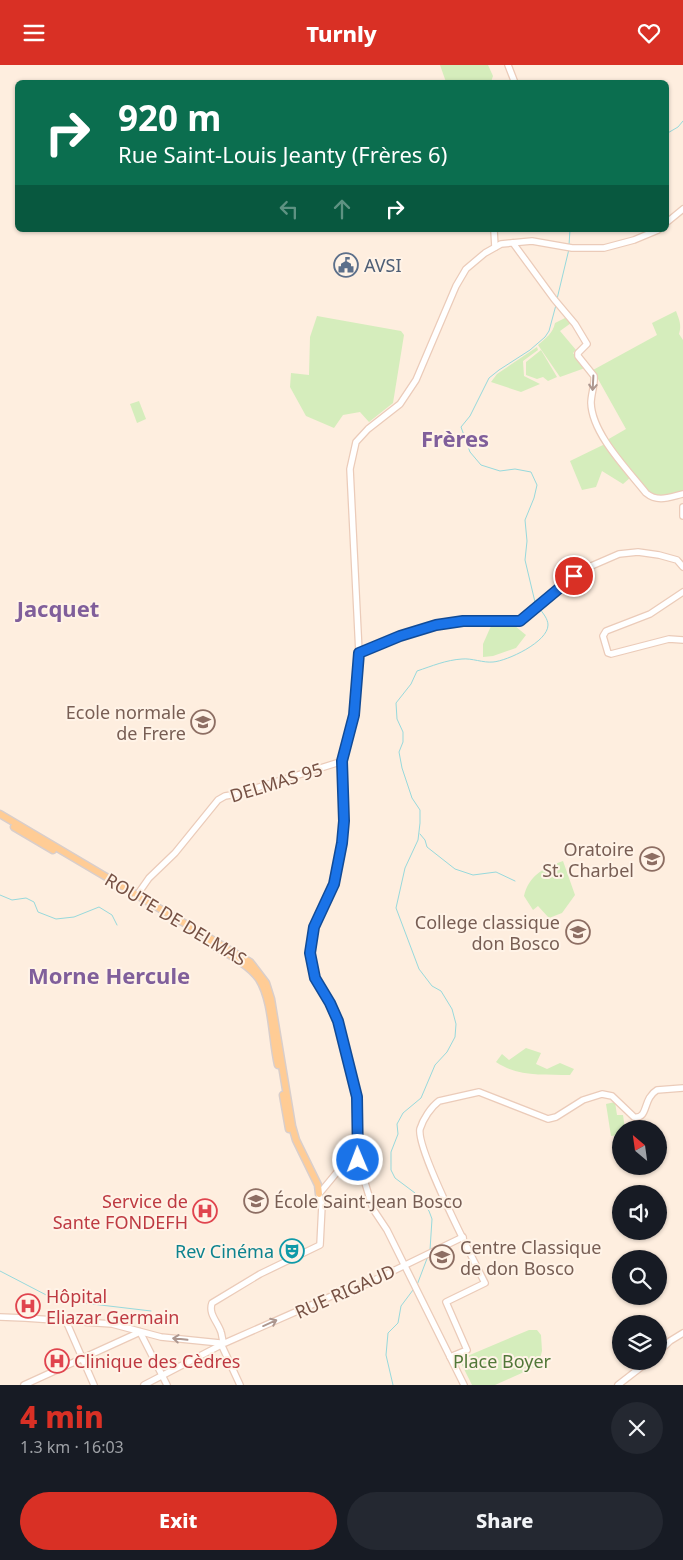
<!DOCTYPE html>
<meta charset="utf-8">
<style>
body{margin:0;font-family:"Noto Sans",sans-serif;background:#242831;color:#f1f3f6;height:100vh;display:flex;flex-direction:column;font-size:19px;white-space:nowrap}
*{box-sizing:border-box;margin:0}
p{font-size:16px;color:#9ea1a6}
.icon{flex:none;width:28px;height:28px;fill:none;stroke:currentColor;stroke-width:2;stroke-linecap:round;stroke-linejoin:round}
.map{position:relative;height:1320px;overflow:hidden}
.sheet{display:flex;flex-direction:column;background:#171b24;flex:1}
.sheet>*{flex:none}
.banner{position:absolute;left:15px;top:15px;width:654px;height:152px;border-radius:8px;box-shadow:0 1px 4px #0004;background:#0b6e4f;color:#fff;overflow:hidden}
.needle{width:32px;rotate:331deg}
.fabs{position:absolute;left:612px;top:1055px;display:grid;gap:10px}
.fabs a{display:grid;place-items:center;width:55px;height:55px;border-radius:50%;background:#171b24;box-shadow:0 1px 4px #0004;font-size:25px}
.pin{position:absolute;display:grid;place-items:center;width:42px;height:42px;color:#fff;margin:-21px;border:2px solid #fff;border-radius:50%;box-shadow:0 1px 5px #0007}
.me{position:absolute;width:55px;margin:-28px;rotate:359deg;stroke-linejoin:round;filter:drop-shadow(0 0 4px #0008)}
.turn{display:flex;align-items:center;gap:18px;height:105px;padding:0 20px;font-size:22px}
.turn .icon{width:65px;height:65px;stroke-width:2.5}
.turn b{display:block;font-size:35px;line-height:42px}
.lanes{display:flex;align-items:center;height:48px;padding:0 20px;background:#0003;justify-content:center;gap:25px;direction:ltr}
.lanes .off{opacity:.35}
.round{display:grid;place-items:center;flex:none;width:52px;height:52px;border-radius:26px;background:#242831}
.headline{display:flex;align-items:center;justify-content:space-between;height:85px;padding:0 20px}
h1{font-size:30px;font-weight:800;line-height:38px;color:#d93025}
.button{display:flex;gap:10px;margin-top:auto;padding:10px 20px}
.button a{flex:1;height:58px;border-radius:30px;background:#d93025;color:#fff;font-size:20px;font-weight:800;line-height:58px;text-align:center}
.button a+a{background:#242831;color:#f1f3f6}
header{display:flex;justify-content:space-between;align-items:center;height:65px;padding:0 20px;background:#d93025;color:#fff;font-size:22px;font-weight:800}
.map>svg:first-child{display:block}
</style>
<header><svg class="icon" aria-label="menu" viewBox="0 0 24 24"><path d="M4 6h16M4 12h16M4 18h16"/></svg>Turnly<svg class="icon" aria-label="heart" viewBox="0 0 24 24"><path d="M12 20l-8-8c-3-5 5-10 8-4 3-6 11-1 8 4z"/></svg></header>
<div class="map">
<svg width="683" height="1320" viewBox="0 0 683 1320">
<rect width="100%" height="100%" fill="#feeedf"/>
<!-- green -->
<g fill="#d5edbc">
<path d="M440,0H488L493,11L491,17H446Z"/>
<path d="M676,246C679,254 682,260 679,269L683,275V427L656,432L648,426L607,375L626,364L593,305L657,270L652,258Z"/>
<path d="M317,251L401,266L404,270L393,338L369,357L360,347L343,350L334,363L306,351L290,322L291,308L309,310L310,272Z"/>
<path d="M567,252L571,258L560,266L576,285L573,288L585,303L560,312L538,280C546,273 553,268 555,258Z"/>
<path d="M537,282L538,285L523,296L524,311L540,319L521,327L491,317L497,309Z"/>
<path d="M541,285L557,312L548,316L543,312L537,314L526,310V297Z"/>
<path d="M139,336L146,354L137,358L130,339Z"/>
<path d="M605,379L631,412L623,419L602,406L596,422L582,425L570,396Z"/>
<path d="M491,561H515L526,570L516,583L493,591L483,592V579Z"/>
<path d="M563,796L575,830L562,848L549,853L538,841L533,845L524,831C529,810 544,803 563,796Z"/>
<path d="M526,983L541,988L536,999L547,1004L560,998L574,1004L570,1010C544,1009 518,1012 496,997L502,989L509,995Z"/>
<path d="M615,1037L617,1050H623L625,1064H621V1070L611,1071L606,1039Z"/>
<path d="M529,1265H537L541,1270L542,1286L540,1294L535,1302L495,1320H472L460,1296L465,1292Z"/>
</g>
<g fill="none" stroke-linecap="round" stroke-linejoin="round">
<!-- stream -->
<g stroke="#97d9dc" stroke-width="1">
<path d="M666,69L678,62L683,56"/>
<path d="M569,180L570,165"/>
<path d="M557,234L569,184"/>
<path d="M537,540L535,537L525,495L527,476L525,455L534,433L537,420L531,407L515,404L500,406L481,400L470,387L461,362L470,351L489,313L499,305L530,285L545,272L549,266L556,240"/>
<path d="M420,769L425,775L427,782L455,804L473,810L496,807L515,816"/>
<path d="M0,830L12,835L26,833L34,837L38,847L56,854L74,852L99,842L112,850L117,860"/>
<path d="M430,1185L432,1154L429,1146L415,1128L395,1113L391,1105V1087L398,1069L397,1059L403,1048L421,1033L435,1000L447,987L455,972L456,959L452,944L441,926L432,921L419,904L396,843L405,803L418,775L420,758V745L412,733L402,703L399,687L403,677V667L397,654L396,638L411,619L417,606C432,601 446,595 462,594C472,593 483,598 493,597C507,596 548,577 548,560C548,554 543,548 539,543"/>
<path d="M0,1206L52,1233L92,1239L151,1246"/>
<path d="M417,1220L428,1191"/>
<path d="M393,1320L386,1290L388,1268L398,1258L401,1241L413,1225"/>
</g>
<!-- secondary casing -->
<g stroke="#ebcbb9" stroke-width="8">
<g id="secondary">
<path d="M508,0L515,18"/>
<path d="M666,158L683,144"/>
<path d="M494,165L495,182"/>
<path d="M513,178L554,234L575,259L587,279L578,288V291L594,311C595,320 591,329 591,338C592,369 628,405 646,428C658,438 670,432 683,429"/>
<path d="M683,442V451"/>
<path d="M683,527L650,549L606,566L603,571L608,588L611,589L669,574L683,575"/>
<path d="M359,588L400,571L436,560L463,556H520L574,511L589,502L619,489L638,487L659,490L677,495L683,502"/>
<path d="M135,833L149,813L175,788L218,735L225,731L237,729L343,696"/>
<path d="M0,1252L25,1253L112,1259L161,1272L220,1278"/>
<path d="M66,1256L94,1320"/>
<path d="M140,1267L167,1320"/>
<path d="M223,1276C222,1273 222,1270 221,1267C218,1257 208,1249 212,1238L260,1209L320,1180L322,1140L319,1129L338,1106L352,1095L356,1086"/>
<path d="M225,1278L343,1226L348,1227L354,1225L463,1172"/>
<path d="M222,1281L240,1320"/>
<path d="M659,1287L670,1276L683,1268"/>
<path d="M450,1292L467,1285L446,1237L485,1218C473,1194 416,1084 420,1064C423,1054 431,1042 439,1036L479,1027L548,1054L556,1052L583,1035L602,1029L612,1031L634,1052C649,1054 642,1034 657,1025L683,1023"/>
<path d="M24,1320L140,1267"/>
<path d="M144,1320L221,1280"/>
<path d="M464,1320L387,1165L373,1144L358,1095L357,1032L338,956L330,938L315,913L310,887L314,863L333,819L342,778L344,756L343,696L351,661L356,630L359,588L350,404L356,377L368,364L400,339L416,315L456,221L466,204L485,188L501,179L532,176L572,183H604L634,175L658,165"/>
<path d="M618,1320L649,1296"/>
</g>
</g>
<!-- primary casing -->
<g stroke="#d9cecb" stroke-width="9">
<g id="primary">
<path d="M0,749L250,897L266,918L271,934L292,1061L296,1075L318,1120L319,1129"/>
<path d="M14,762L53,785"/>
<path d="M209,878C225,888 248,898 259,914C273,936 272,975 278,1000"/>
<path d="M283,1030L289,1064"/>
</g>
</g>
<!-- secondary -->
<use href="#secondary" stroke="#fff" stroke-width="5.5"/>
<!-- primary -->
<use href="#primary" stroke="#ffcc95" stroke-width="6"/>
</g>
<!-- one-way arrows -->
<defs><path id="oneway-shaft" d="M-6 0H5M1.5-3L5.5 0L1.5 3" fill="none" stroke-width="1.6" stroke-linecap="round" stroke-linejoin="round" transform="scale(1.25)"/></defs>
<g stroke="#ad978f">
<use href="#oneway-shaft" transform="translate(593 318) rotate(93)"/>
<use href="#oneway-shaft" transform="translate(270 1258) rotate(-24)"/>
<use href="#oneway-shaft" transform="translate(180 1274) rotate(-174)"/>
</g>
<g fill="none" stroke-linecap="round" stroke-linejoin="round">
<!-- route casing -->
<g stroke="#114b97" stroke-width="12">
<path id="route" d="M358,1095L357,1032L338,956L330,938L315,913L310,888L314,862L334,819L342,778L344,756L342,696L354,650L359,588L400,571L436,560L463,556H520L574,511"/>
</g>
<!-- route -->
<use href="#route" stroke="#1a73e8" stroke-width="9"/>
</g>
<!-- icons -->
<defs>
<g id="civic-ring" transform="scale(1.25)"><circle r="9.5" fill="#fff3e7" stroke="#5c6f8a" stroke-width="1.5"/><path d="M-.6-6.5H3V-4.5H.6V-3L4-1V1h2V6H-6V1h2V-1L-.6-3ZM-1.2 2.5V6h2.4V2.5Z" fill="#5c6f8a"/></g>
<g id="university-ring" transform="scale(1.25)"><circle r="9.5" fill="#fff3e7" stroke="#8d6e63" stroke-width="1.5"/><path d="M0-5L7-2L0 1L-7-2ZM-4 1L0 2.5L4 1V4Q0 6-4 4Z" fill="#8d6e63"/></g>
<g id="school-ring" transform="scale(1.25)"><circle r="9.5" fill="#fff3e7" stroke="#8d6e63" stroke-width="1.5"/><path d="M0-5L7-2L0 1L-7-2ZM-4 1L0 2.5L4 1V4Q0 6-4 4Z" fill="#8d6e63"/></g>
<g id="hospital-ring" transform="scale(1.25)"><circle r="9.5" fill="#fff3e7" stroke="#e0444e" stroke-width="1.5"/><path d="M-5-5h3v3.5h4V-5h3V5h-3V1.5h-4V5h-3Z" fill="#e0444e"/></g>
<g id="theatre-ring" transform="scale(1.25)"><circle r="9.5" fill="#fff3e7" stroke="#0f9aa8" stroke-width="1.5"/><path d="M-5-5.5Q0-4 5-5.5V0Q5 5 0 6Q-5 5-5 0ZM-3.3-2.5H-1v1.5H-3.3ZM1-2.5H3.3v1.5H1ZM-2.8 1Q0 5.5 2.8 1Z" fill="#0f9aa8"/></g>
</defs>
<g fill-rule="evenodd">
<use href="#civic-ring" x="346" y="200"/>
<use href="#university-ring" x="203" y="657"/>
<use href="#university-ring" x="652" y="794"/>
<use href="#university-ring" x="578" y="867"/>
<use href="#school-ring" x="256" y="1136"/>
<use href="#hospital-ring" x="205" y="1146"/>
<use href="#theatre-ring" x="292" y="1186"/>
<use href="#university-ring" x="442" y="1192"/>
<use href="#hospital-ring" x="28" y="1241"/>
<use href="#hospital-ring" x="57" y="1296"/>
</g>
<g text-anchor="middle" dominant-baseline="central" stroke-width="4" stroke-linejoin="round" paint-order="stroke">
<!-- service labels -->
<g font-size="18" fill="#4e5e75" stroke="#fff3e7" text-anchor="start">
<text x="364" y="200">AVSI</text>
</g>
<!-- education labels -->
<g font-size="18" fill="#785e54" stroke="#fff3e7" text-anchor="end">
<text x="186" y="647">Ecole normale<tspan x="186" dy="21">de Frere</tspan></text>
<text x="634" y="784">Oratoire<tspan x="634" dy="21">St. Charbel</tspan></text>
<text x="560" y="857">College classique<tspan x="560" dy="21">don Bosco</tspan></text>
<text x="274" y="1136" text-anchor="start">École Saint-Jean Bosco</text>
<text x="460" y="1182" text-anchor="start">Centre Classique<tspan x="460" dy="21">de don Bosco</tspan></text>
</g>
<!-- street labels -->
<g font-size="18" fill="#765144" stroke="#fff3e7">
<text transform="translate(276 717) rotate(-17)">DELMAS 95</text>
<text transform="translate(176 854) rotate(31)">ROUTE DE DELMAS</text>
<text transform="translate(345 1226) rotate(-24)">RUE RIGAUD</text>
</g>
<!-- health labels -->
<g font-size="18" fill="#be3a42" stroke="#fff3e7" text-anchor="start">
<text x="188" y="1136" text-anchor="end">Service de<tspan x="188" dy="21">Sante FONDEFH</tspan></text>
<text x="46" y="1231">Hôpital<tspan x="46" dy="21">Eliazar Germain</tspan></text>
<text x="74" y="1296">Clinique des Cèdres</text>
</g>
<!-- culture labels -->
<g font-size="18" fill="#0d838f" stroke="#fff3e7" text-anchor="end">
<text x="274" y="1186">Rev Cinéma</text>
</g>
<!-- park labels -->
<g font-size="18" fill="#527839" stroke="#fff3e7">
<text x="502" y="1296">Place Boyer</text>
</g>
<!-- district labels -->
<g font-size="22" font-weight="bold" fill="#805f9b" stroke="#fff3e7">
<text x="455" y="373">Frères</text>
<text x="58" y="543">Jacquet</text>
<text x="109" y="910">Morne Hercule</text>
</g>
</g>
</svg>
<div class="fabs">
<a><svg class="needle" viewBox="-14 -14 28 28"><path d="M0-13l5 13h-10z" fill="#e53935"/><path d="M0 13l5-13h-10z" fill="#9ea1a6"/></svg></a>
<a><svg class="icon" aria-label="sound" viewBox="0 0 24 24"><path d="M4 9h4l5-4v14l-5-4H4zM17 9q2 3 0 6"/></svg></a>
<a><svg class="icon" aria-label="search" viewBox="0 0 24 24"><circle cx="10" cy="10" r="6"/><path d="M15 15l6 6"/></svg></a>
<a><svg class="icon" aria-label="layers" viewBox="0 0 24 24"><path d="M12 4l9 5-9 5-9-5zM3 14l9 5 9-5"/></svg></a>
</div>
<div class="pin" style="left:574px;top:511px;background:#d93025"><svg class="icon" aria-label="arrive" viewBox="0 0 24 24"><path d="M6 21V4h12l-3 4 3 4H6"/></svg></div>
<svg class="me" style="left:358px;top:1095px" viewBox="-20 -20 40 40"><circle r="17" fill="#1a73e8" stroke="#fff" stroke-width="3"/><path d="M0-11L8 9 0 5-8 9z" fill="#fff"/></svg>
<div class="banner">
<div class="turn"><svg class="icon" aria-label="right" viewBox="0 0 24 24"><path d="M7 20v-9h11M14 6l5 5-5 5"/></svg><div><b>920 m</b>Rue Saint-Louis Jeanty (Frères 6)</div></div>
<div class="lanes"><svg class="icon off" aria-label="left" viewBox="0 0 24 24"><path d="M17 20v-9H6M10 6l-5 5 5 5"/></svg><svg class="icon off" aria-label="ahead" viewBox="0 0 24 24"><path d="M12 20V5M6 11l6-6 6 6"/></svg><svg class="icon" aria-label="right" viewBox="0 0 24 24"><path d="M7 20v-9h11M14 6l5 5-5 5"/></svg></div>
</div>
</div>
<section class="sheet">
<div class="headline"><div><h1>4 min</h1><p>1.3 km · 16:03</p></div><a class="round"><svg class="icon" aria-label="close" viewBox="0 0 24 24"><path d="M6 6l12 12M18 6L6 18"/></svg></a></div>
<div class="button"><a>Exit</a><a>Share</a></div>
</section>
